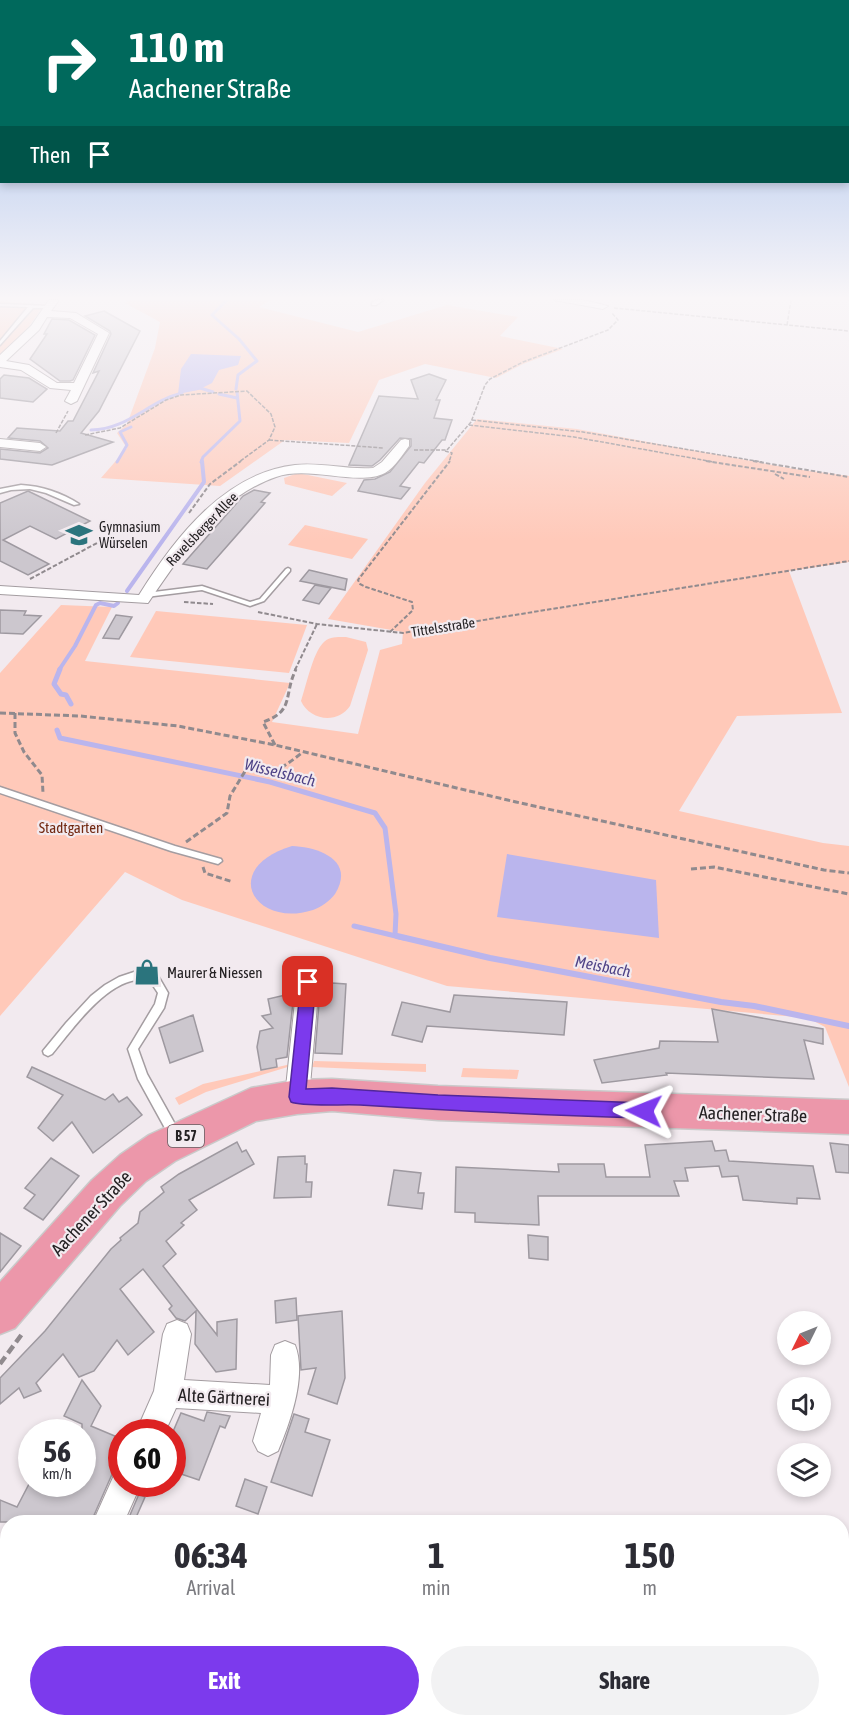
<!DOCTYPE html>
<meta charset="utf-8">
<style>
body{margin:0;font-family:"Asap Condensed",sans-serif;background:#f2f2f3;color:#2b2b33;height:100vh;display:flex;flex-direction:column;font-size:22px;white-space:nowrap}
*{box-sizing:border-box;margin:0}
p{font-size:20px;color:#7c7c81}
.icon{flex:none;width:33px;height:33px;fill:none;stroke:currentColor;stroke-width:2;stroke-linecap:round;stroke-linejoin:round}
.map{position:relative;flex:1;overflow:hidden}
.panel{position:absolute;left:0px;top:1515px;width:849px;height:212px;display:flex;flex-direction:column;background:#fff;border-radius:24px 24px 0 0;box-shadow:0 3px 9px #0003}
.panel>*{flex:none}
.guide{position:absolute;left:0px;top:0px;width:849px;height:183px;box-shadow:0 3px 9px #0003;background:#00695c;color:#fff;overflow:hidden}
.needle{width:39px;rotate:227deg}
.controls{position:absolute;left:777px;top:1311px;display:grid;gap:12px}
.controls a{display:grid;place-items:center;width:54px;height:54px;border-radius:50%;background:#fff;box-shadow:0 3px 9px #0003;font-size:30px}
.speed{position:absolute;left:18px;top:1419px;display:flex;gap:12px;font-size:30px;font-weight:700;text-align:center}
.speed>*{display:grid;place-content:center;width:78px;height:78px;border-radius:50%;background:#fff;box-shadow:0 3px 9px #0003;line-height:1}
.speed small{font-size:15px;font-weight:400}
.speed .limit{border:9px solid #d22;background:#fff;color:#111}
.pin{position:absolute;display:grid;place-items:center;width:51px;height:51px;color:#fff;margin:-26px;border-radius:12px;box-shadow:0 3px 9px #0006}
.me{position:absolute;width:66px;margin:-33px;rotate:272deg;stroke-linejoin:round;filter:drop-shadow(0 0 4px #0008)}
.turn{display:flex;align-items:center;gap:21px;height:126px;padding:0 30px;font-size:27px}
.turn .icon{width:78px;height:78px;stroke-width:2.5}
.turn b{display:block;font-size:42px;line-height:51px}
.then{display:flex;align-items:center;height:57px;padding:0 30px;background:#0003;gap:12px;font-size:22px}
.eta{display:flex;justify-content:space-evenly;align-items:center;height:102px;text-align:center}
.eta b{font-size:36px;font-weight:700;line-height:42px}
.cta{display:flex;gap:12px;margin-top:auto;padding:12px 30px}
.cta a{flex:1;height:69px;border-radius:36px;background:#7c3aed;color:#fff;font-size:24px;font-weight:700;line-height:69px;text-align:center}
.cta a+a{background:#f2f2f3;color:#2b2b33}
.map>svg:first-child{display:block}
</style>
<div class="map">
<svg width="849" height="1726" viewBox="0 0 849 1726">
<rect width="100%" height="100%" fill="#f2eaef"/>
<!-- green -->
<g fill="#ffc9b9">
<path d="M130,300H271L259,307L358,332L447,305L518,317L500,336L563,349L523,364L496,378L425,364L379,380L349,443L285,440L220,486L101,478L127,448L117,433L127,424L155,348L160,322L125,303Z"/>
<path d="M0,301L44,305L28,328L0,355Z"/>
<path d="M477,419L577,429L795,469L849,476V562L789,571L842,713L737,716L679,811L823,843L849,846V1087L825,1027L808,1018L447,986L182,900L125,872L0,1016V673L61,605L112,607L85,661L290,683L272,722L358,734L380,650L402,644L403,632L328,619L425,483Z"/>
<path d="M298,473L347,483L332,496L285,484L284,478Z"/>
<path d="M305,525L368,539L352,559L288,545Z"/>
<path d="M156,611L307,625L289,673L130,657Z"/>
<path d="M346,637L366,642L368,650L350,706C338,724 310,721 301,701C306,686 313,653 323,643C329,636 338,637 346,637Z"/>
<path d="M314,1061L426,1064V1072L312,1067Z"/>
<path d="M291,1064V1066L206,1092L179,1105L175,1098L203,1084Z"/>
<path d="M463,1068L519,1070L517,1079L461,1077Z"/>
</g>
<!-- water -->
<g fill="#bab5ed">
<path d="M191,354L241,356L238,365L219,370L212,383L198,390L178,394L181,369Z"/>
<path d="M292,846C318,847 356,860 335,894C330,901 321,907 313,910C254,929 219,868 292,846Z"/>
<path d="M507,854L656,880L659,938L497,917Z"/>
</g>
<g fill="none" stroke-linecap="round" stroke-linejoin="round">
<!-- stream-far3 -->
<g stroke="#bab5ed" stroke-width="3">
<path d="M227,300L212,315L239,339L257,361L238,375L236,389"/>
<path d="M194,389L200,388L213,392"/>
<path d="M219,394L237,398"/>
<path d="M91,430C127,430 149,401 182,393"/>
<path d="M117,462L127,445L120,432L131,427"/>
<path d="M201,462L203,457L240,421L237,392"/>
</g>
<!-- stream-far2 -->
<g stroke="#bab5ed" stroke-width="4">
<path d="M127,591L204,482L202,461"/>
<path d="M59,670L75,646L96,605L100,603L114,606L118,603"/>
</g>
<!-- stream-far1 -->
<g stroke="#bab5ed" stroke-width="5">
<path d="M60,669L54,684L61,694L66,695L71,704"/>
<path d="M57,730L60,738L270,782L375,813L385,828L396,914L395,935"/>
<path d="M354,926L404,938"/>
</g>
<!-- stream -->
<path stroke="#bab5ed" stroke-width="6" d="M397,936L490,958L721,1002L754,1006L849,1026"/>
</g>
<!-- building -->
<g fill="#ccc7ce" stroke="#9e99a0" stroke-width="1.5">
<path d="M104,311L140,331L99,411L81,433L113,442L52,465L0,459V449L40,453L48,448L40,441L8,438L17,428L60,431L68,421H73L99,371L93,373L111,334L110,331L85,316Z"/>
<path d="M52,319L69,320L95,335L73,380L70,381H60L30,359L47,334H44Z"/>
<path d="M429,374L446,380L436,400H440L434,418L452,420L445,440H442L424,463L419,462L400,486L410,488L401,499L358,491L364,480L375,479L390,472L411,446V439L400,438L380,460L372,466L349,465L379,396L418,399L411,380Z"/>
<path d="M4,375L29,378L47,389L33,402L0,398V379Z"/>
<path d="M254,490L270,493L261,502L265,503L207,569L183,564L243,496Z"/>
<path d="M28,491L90,521L56,539L30,526L3,540L49,564L28,575L0,561V503Z"/>
<path d="M309,570L347,579L345,590L300,581Z"/>
<path d="M315,585L331,588L319,604L303,600Z"/>
<path d="M0,610L26,611L24,615L41,616L23,634L0,633Z"/>
<path d="M116,615L132,617L119,639L103,638Z"/>
<path d="M332,983L346,984L342,1054L315,1053L320,991H331Z"/>
<path d="M294,993L287,1057L276,1059L277,1067L261,1070L257,1047L260,1031L273,1028L262,1016L271,1014L268,999Z"/>
<path d="M454,995L567,1002L564,1035L427,1026L422,1042L392,1035L402,1002L450,1012Z"/>
<path d="M712,1009L823,1029V1044L804,1040L814,1079L666,1073L667,1075L602,1083L594,1060L659,1048L660,1041L718,1042Z"/>
<path d="M193,1015L203,1051L170,1063L159,1028Z"/>
<path d="M32,1067L105,1100L113,1094L119,1102L127,1097L142,1115L93,1153L72,1122L53,1141L38,1128L63,1095L27,1077Z"/>
<path d="M712,1141L715,1151L726,1150L729,1161L813,1166L820,1199L797,1198V1204L743,1200L738,1176L722,1177L719,1166L685,1168L688,1181H674L679,1196H538L539,1225L475,1222V1213L455,1212L456,1167L559,1172L558,1164H604L606,1177H650L645,1145Z"/>
<path d="M237,1142L242,1152L246,1150L254,1164L189,1200L197,1210L181,1223L184,1225L166,1241L176,1254L163,1266L217,1335V1322L237,1319L236,1369L216,1372L195,1344L196,1311L185,1321L176,1318L169,1309L172,1306L143,1269L120,1289L154,1332L128,1355L117,1340L94,1371L79,1377L63,1354L36,1383L41,1391L24,1398L19,1388L0,1404V1378L45,1331L111,1249L121,1240L120,1238L138,1223L140,1212L164,1192L161,1187L179,1174Z"/>
<path d="M830,1143L849,1145V1173L836,1172Z"/>
<path d="M305,1156V1164H307L306,1182H312L311,1197L274,1198L278,1157Z"/>
<path d="M51,1158L79,1176L43,1220L24,1208L35,1195L25,1188Z"/>
<path d="M394,1170L421,1173L418,1193H424L422,1209L388,1205Z"/>
<path d="M0,1233L21,1246L0,1272Z"/>
<path d="M528,1235L548,1237V1260L529,1258Z"/>
<path d="M296,1298L297,1320L276,1323L275,1301Z"/>
<path d="M342,1311L345,1378L337,1404L308,1394L316,1368L301,1370L298,1316Z"/>
<path d="M82,1380L101,1406L91,1426L122,1439V1466L120,1469L113,1472L91,1522H0V1500L17,1507L29,1484H82V1424L64,1416Z"/>
<path d="M207,1412L230,1416L225,1428L220,1426L199,1480L172,1471V1434L181,1413L204,1421Z"/>
<path d="M294,1414L309,1419L305,1432L330,1440L312,1496L271,1482Z"/>
<path d="M245,1479L267,1487L258,1514L236,1506Z"/>
<path d="M139,1494L145,1497L134,1522H127Z"/>
</g>
<g fill="none" stroke-linecap="round" stroke-linejoin="round">
<!-- service casing -->
<g stroke="#a49da1" stroke-width="3">
<g id="service">
<path d="M377,300H383L376,305H372V303Z"/>
<path d="M0,304L51,306L53,307L51,308H33L0,345V341L28,307L0,306Z"/>
<path d="M21,485C41,486 62,493 79,504L74,505L46,493L30,489L11,490L0,493V489Z"/>
<path d="M288,568L290,569V571L264,601L250,606L202,590L146,597L143,595L146,593L202,586L250,602L260,599L286,569Z"/>
<path d="M0,787L175,846L221,859L222,861L218,864L171,851L0,793Z"/>
<path d="M137,971L157,974L168,993L164,1008L138,1049L147,1074L181,1135L179,1139L175,1140L171,1139L138,1079L128,1049L155,1004L158,993L150,981C145,980 140,979 136,980C103,985 72,1030 52,1054L48,1056L44,1054L43,1051L66,1023L91,996L105,985L119,977Z"/>
</g>
</g>
<!-- minor casing -->
<g stroke="#a49da1" stroke-width="2">
<g id="minor">
<path d="M49,300H59L51,311L76,313L109,333L77,401L71,404L65,401L71,390L50,388L21,370L0,367V355L31,326ZM47,317L70,318L98,334L74,383H57L29,365L6,361L39,330Z"/>
<path d="M554,300H583L608,306L603,309Z"/>
<path d="M0,439L40,443L46,447L40,451L0,447Z"/>
<path d="M405,439L409,440V446C403,454 395,467 385,473C358,487 309,465 276,477C217,497 181,555 148,603L0,594V586L139,595C174,539 224,473 295,465C321,462 347,470 373,468L382,462L401,440Z"/>
<path d="M308,973L316,976L319,982L309,1097L305,1105L297,1108L289,1105L285,1097L297,982L300,976Z"/>
<path d="M177,1320L187,1324L191,1334L184,1380L270,1385L271,1355L275,1345L285,1341L295,1345C307,1375 290,1423 278,1451L268,1456L258,1451L253,1441L261,1413L176,1408L165,1432H136L154,1391L163,1334L167,1324Z"/>
<path d="M122,1471V1484H141L124,1522H93L115,1473Z"/>
<path d="M0,1651L8,1654V1690L0,1686Z"/>
<path d="M57,1719H98L101,1726H60Z"/>
</g>
</g>
<!-- primary casing -->
<g stroke="#cacaca" stroke-width="3">
<path id="primary" d="M332,1079L438,1086L849,1100V1134L438,1120L332,1111L297,1114L256,1121L175,1161L146,1181L120,1206L15,1328L0,1334V1282L92,1180L120,1155L149,1135L251,1088L297,1080Z"/>
</g>
<!-- path-far3 -->
<g stroke="#908a8e" stroke-width="1.5" stroke-dasharray="4 1.5" stroke-linecap="butt">
<path d="M614,308L849,331"/>
<path d="M787,325L791,300"/>
<path d="M472,420L583,432L762,462"/>
<path d="M469,425L574,437L714,462"/>
<path d="M56,433L68,411"/>
<path d="M85,435L120,428L166,400L181,395L247,391L271,414L275,427L269,440L239,462"/>
<path d="M269,440L384,448"/>
<path d="M414,450H447L471,422L485,385L490,379L523,362L608,330L618,320L612,313"/>
<path d="M445,451L452,453L449,462"/>
</g>
<!-- path-far2 -->
<g stroke="#908a8e" stroke-width="2" stroke-dasharray="4.5 2" stroke-linecap="butt">
<path d="M706,461L810,477"/>
<path d="M753,461L849,477"/>
<path d="M775,474L784,479"/>
<path d="M189,513L210,484L241,461"/>
<path d="M30,579L97,543"/>
<path d="M184,602L213,604"/>
<path d="M258,612L317,624L403,633L849,561"/>
<path d="M390,632L413,610L412,602L366,587L360,584L358,580L450,461"/>
<path d="M295,670L317,624"/>
</g>
<!-- path-far1 -->
<g stroke="#908a8e" stroke-width="3" stroke-dasharray="6 3" stroke-linecap="butt">
<path d="M0,713L80,716L178,726L275,745L516,802L824,870L849,873"/>
<path d="M15,713V733L24,752L42,775L43,793"/>
<path d="M275,745L263,722C295,711 283,696 296,669"/>
<path d="M186,842L227,813L230,796L247,768C275,775 281,769 303,752"/>
<path d="M203,867L205,873L233,882"/>
<path d="M691,869L714,867L849,894"/>
</g>
<!-- path -->
<path stroke="#908a8e" stroke-width="4.5" stroke-dasharray="9 4.5" stroke-linecap="butt" d="M0,1364L22,1334"/>
<!-- service -->
<use href="#service" fill="#fff" fill-rule="evenodd"/>
<!-- minor -->
<use href="#minor" fill="#fff" fill-rule="evenodd"/>
<!-- primary -->
<use href="#primary" fill="#ec97aa" fill-rule="evenodd"/>
</g>
<!-- sky -->
<linearGradient id="sky" x2="0" y2="1"><stop stop-color="#95b4ea"/><stop offset="0.55" stop-color="#f9f6f8"/><stop offset="1" stop-color="#f9f6f8" stop-opacity="0"/></linearGradient>
<rect width="849" height="542" fill="url(#sky)"/>
<!-- route -->
<path fill="#7c3aed" stroke="#51269a" stroke-width="1.5" d="M308,976L314,978L316,982L306,1089L332,1088L438,1095L644,1103L650,1105L652,1111L650,1116L644,1118C549,1115 454,1111 360,1105C343,1104 303,1107 291,1102L289,1097L301,982L303,978Z"/>
<!-- icons -->
<defs>
<g id="school-bare" transform="scale(2.07)"><path d="M0-5L7-2L0 1L-7-2ZM-4 1L0 2.5L4 1V4Q0 6-4 4Z" fill="#2b747d" stroke="#f2eaef" stroke-width="2.5" paint-order="stroke"/></g>
<g id="shop-bare" transform="scale(2.07)"><path d="M-5-2.5h2.3a2.7 3.5 0 0 1 5.4 0H5L5.5 6h-11ZM-1.5-2.5h3a1.5 2.3 0 0 0-3 0Z" fill="#2b747d" stroke="#f2eaef" stroke-width="2.5" paint-order="stroke"/></g>
</defs>
<g fill-rule="evenodd">
<use href="#school-bare" x="79" y="535"/>
<use href="#shop-bare" x="147" y="972"/>
</g>
<g text-anchor="middle" dominant-baseline="central" stroke-width="4.5" stroke-linejoin="round" paint-order="stroke">
<!-- far-poi labels -->
<g font-size="14" fill="#242123" stroke="#f2eaef" text-anchor="start">
<text x="99" y="527">Gymnasium<tspan x="99" dy="16">Würselen</tspan></text>
</g>
<!-- far-street labels -->
<g font-size="14" fill="#242123" stroke="#f2eaef">
<text transform="translate(202 529) rotate(-46)">Ravelsberger Allee</text>
<text transform="translate(443 627) rotate(-9)">Tittelsstraße</text>
</g>
<!-- shield labels -->
<rect fill="#f2eaef" stroke="#625d60" stroke-width="1.5" x="168" y="1125" width="36" height="22" rx="4.5"/>
<g font-size="14" font-weight="bold" fill="#242123">
<text x="186" y="1136">B 57</text>
</g>
<!-- park labels -->
<g font-size="15" fill="#722912" stroke="#f2eaef">
<text x="71" y="827">Stadtgarten</text>
</g>
<!-- poi labels -->
<g font-size="15" fill="#242123" stroke="#f2eaef" text-anchor="start">
<text x="167" y="972">Maurer &amp; Niessen</text>
</g>
<!-- water labels -->
<g font-size="16" font-style="italic" fill="#4e4286" stroke="#f2eaef">
<text transform="translate(280 772) rotate(14)">Wisselsbach</text>
<text transform="translate(603 966) rotate(11)">Meisbach</text>
</g>
<!-- near-street labels -->
<g font-size="18" fill="#242123" stroke="#f2eaef">
<text transform="translate(753 1114) rotate(2)">Aachener Straße</text>
<text transform="translate(91 1213) rotate(-47)">Aachener Straße</text>
<text transform="translate(224 1397) rotate(3)">Alte Gärtnerei</text>
</g>
</g>
</svg>
<div class="controls">
<a><svg class="needle" viewBox="-14 -14 28 28"><path d="M0-13l5 13h-10z" fill="#e53935"/><path d="M0 13l5-13h-10z" fill="#7c7c81"/></svg></a>
<a><svg class="icon" aria-label="sound" viewBox="0 0 24 24"><path d="M4 9h4l5-4v14l-5-4H4zM17 9q2 3 0 6"/></svg></a>
<a><svg class="icon" aria-label="layers" viewBox="0 0 24 24"><path d="M12 4l9 5-9 5-9-5zM3 14l9 5 9-5"/></svg></a>
</div>
<div class="speed"><div>56<small>km/h</small></div><div class="limit">60</div></div>
<div class="pin" style="left:308px;top:982px;background:#d93025"><svg class="icon" aria-label="arrive" viewBox="0 0 24 24"><path d="M6 21V4h12l-3 4 3 4H6"/></svg></div>
<svg class="me" style="left:644px;top:1111px" viewBox="-20 -20 40 40"><path d="M0-17L14 15 0 8-14 15z" fill="#7c3aed" stroke="#fff" stroke-width="4"/></svg>
<div class="guide">
<div class="turn"><svg class="icon" aria-label="right" viewBox="0 0 24 24"><path d="M7 20v-9h11M14 6l5 5-5 5"/></svg><div><b>110 m</b>Aachener Straße</div></div>
<div class="then">Then<svg class="icon" aria-label="arrive" viewBox="0 0 24 24"><path d="M6 21V4h12l-3 4 3 4H6"/></svg></div>
</div>
<section class="panel">
<div class="eta">
<div><b>06:34</b><p>Arrival</p></div>
<div><b>1</b><p>min</p></div>
<div><b>150</b><p>m</p></div>
</div>
<div class="cta"><a>Exit</a><a>Share</a></div>
</section>
</div>
